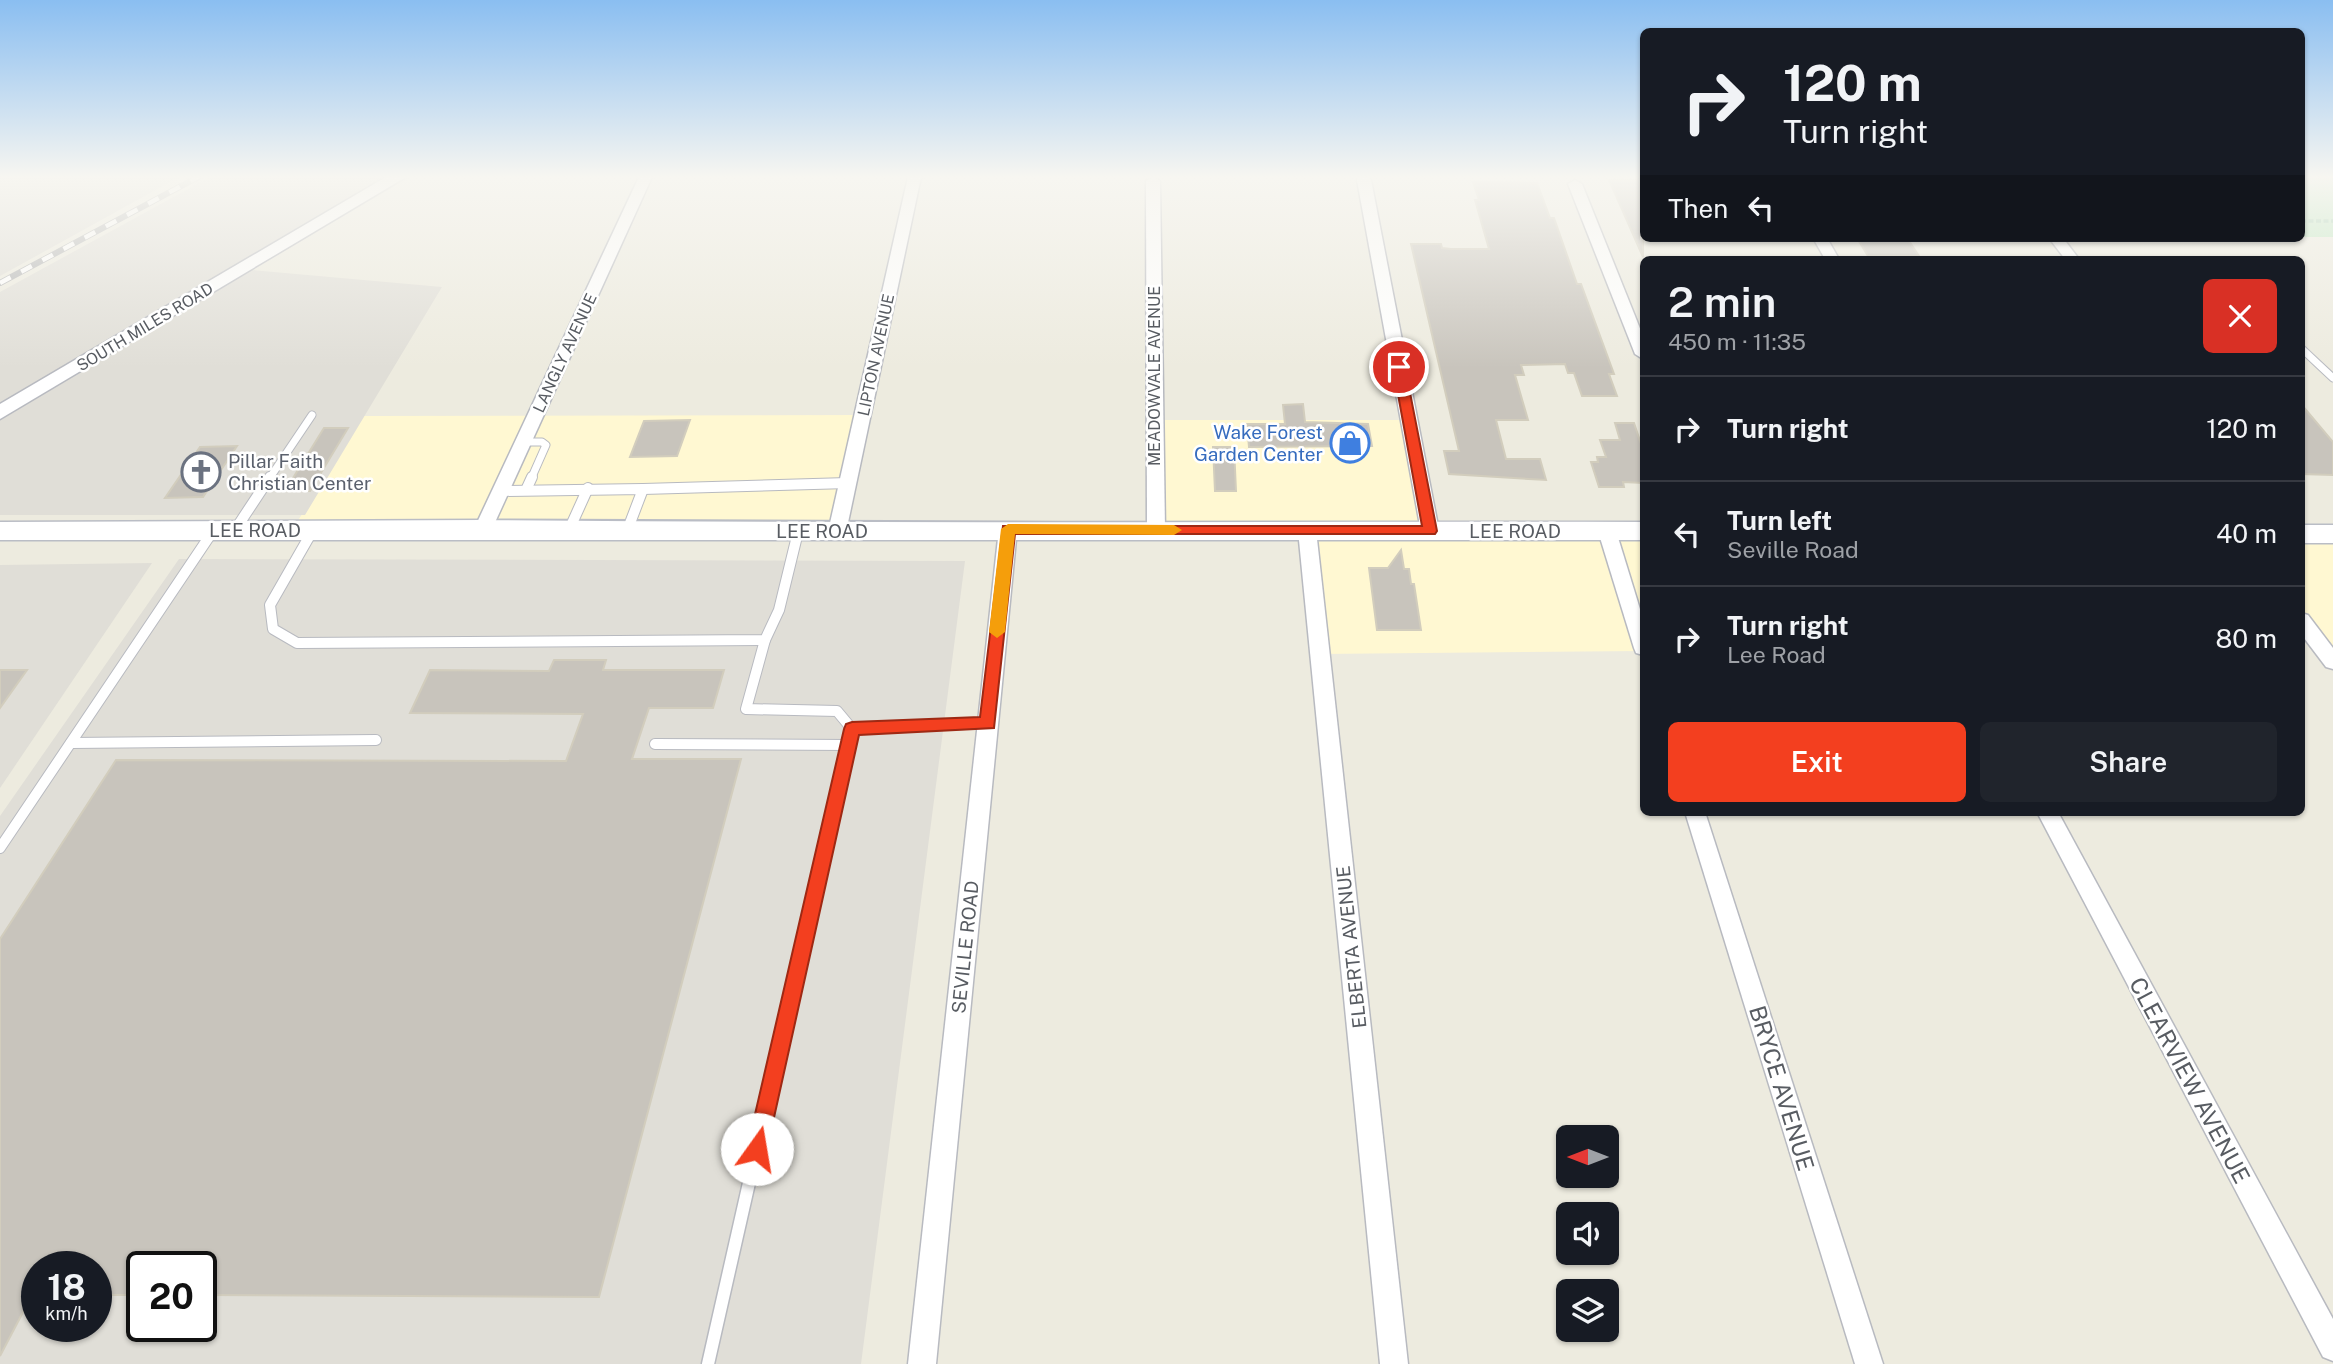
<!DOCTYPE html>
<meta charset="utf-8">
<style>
body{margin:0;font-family:"Public Sans",sans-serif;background:#20242c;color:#f1f3f6;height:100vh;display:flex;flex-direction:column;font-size:26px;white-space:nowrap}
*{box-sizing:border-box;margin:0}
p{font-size:23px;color:#9ea1a6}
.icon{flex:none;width:38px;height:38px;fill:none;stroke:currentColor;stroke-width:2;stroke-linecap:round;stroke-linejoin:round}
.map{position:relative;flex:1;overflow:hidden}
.panel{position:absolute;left:1640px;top:256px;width:665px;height:560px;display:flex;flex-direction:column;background:#171b24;border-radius:10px;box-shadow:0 2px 5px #0004}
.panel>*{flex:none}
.guide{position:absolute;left:1640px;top:28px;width:665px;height:214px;border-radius:10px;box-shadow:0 2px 5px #0004;background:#171b24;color:#f1f3f6;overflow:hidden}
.needle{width:46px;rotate:270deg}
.controls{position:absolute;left:1556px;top:1125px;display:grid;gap:14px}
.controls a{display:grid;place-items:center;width:63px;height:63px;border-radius:10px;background:#171b24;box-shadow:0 2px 5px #0004;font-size:35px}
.speed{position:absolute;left:21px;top:1251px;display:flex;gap:14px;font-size:35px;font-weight:700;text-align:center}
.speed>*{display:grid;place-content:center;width:91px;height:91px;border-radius:50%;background:#171b24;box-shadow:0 2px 5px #0004;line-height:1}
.speed small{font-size:18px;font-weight:400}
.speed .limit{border:4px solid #111;border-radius:10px;background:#fff;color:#111}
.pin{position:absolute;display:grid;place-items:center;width:60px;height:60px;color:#fff;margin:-30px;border:4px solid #fff;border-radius:50%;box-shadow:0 2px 7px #0007}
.me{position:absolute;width:77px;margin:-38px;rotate:13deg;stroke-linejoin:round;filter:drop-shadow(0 0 5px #0008)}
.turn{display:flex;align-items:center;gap:24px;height:147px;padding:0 28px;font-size:32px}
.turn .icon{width:91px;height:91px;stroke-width:2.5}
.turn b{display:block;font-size:49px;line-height:60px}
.then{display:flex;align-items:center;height:66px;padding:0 28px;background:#0003;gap:14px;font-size:26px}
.round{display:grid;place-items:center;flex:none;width:74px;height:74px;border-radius:10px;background:#20242c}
.summary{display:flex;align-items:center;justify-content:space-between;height:119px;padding:0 28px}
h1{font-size:42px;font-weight:600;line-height:52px}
.primary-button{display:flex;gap:14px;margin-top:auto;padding:14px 28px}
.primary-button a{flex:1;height:80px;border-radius:10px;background:#f33f1f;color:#fff;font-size:28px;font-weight:600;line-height:80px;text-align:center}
.primary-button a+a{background:#20242c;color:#f1f3f6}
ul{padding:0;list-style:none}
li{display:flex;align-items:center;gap:21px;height:105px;padding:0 28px;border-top:2px solid #363941}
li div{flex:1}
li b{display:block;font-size:26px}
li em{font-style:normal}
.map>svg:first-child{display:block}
</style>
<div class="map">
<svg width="2333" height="1364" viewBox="0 0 2333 1364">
<rect width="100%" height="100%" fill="#edebdf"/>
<!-- commercial -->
<g fill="#fff8d2">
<path d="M863,415L837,532L292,530L364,416Z"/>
<path d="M1155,420H1409L1430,531H1643V651L1320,654L1307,530H1156Z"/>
<path d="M2301,534H2333V662L2301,620Z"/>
</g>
<!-- industrial -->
<g fill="#e0ded7" fill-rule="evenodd">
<path d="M0,177H179L0,276Z"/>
<path d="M210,177H410L252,270L442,287L305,515H0V292Z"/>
<path d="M179,559L965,561L861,1364H0V816ZM37,1267H96V1326H37ZM142,1267H201V1326H142Z"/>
<path d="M152,563L0,788V565Z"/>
</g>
<!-- green -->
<rect fill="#b9e7bd" x="2301" y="177" width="32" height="60"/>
<!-- building -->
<g fill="#c8c4bc" stroke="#d2cdbd" stroke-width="2">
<path d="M1609,180H1637L1643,194V257Z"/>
<path d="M1473,182L1537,183L1550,218H1554L1577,284H1581L1614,374H1609L1617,396H1582L1574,373H1568L1565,364L1521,365L1524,375H1515L1528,420H1496L1506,459H1540L1546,480L1449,474L1444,451H1459L1411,244H1441L1442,248L1451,249H1489L1475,200H1479Z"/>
<path d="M1857,238H1907L1919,256H1868Z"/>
<path d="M1303,404L1305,422L1368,424L1372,446L1249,447L1247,424H1285L1283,405Z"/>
<path d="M2301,404L2333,442V475L2301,474Z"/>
<path d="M690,420L677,456L630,457L644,421Z"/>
<path d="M1615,423H1634L1643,450V483L1623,482L1624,487H1599L1591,462H1598L1597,457H1606L1600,440H1620Z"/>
<path d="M324,428H348L310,491H285Z"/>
<path d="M237,446L203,497L165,498L200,447Z"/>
<path d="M1213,447H1234L1236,491H1215Z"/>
<path d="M1401,550L1404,569H1409L1411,584H1414L1421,630H1377L1369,568H1388Z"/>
<path d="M554,660H606L603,670H724L713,708H649L632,759H741L599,1297L201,1295V1267H142V1295H96V1267H37V1295H32L0,1356V939L116,760L566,761L583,714L410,713L430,670L549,671Z"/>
<path d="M0,670H27L0,708Z"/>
</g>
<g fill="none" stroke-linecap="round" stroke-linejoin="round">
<!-- service-far2 casing -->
<g stroke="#b8bac0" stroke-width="9">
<g id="service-far2">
<path d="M2301,348L2333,378"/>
<path d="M524,442H542L546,445L531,479"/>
<path d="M269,479L312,415"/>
</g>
</g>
<!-- service-far1 casing -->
<g stroke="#b8bac0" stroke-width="12">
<g id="service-far1">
<path d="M643,489L848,483"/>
<path d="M526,490L532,477"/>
<path d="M500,491L643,489L627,531"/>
<path d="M235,530L270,477"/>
<path d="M313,530L270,605L273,629L297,643L765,640L779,610L798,532"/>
<path d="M569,530L588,488"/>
<path d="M765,640L746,709L837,711L852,729"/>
<path d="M71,743L376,740"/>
<path d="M655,744L848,745"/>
<path d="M0,848L213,531"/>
<path d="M821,866L852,729L988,723"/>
</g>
</g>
<!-- service casing -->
<g stroke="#b8bac0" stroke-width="15">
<path id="service" d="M708,1364L821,865"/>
</g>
<!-- minor casing -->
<g stroke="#b8bac0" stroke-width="3">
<g id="minor">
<path d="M639,177H652L492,529L483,535L477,533L474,529Z"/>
<path d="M908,177H921L846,532L837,538L828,532Z"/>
<path d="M1154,177L1160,181L1165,530L1156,536L1147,530L1146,181Z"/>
<path d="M1359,177H1369L1371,180L1439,531L1430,537L1421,531L1357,180Z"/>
<path d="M1575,180L1582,184L1643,336V359L1635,354L1568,184Z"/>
<path d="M1813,238H1827L1839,259H1825Z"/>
<path d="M2049,238H2063L2079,259H2065Z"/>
<path d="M1008,523L1017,529L936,1364H908L999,529Z"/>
<path d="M1307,524L1316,530L1408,1364H1380L1298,530Z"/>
<path d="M1607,525L1616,531L1643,619V655L1636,653L1634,648L1598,531Z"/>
<path d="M2301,613L2308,615L2333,648V669L2326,667L2301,634Z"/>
<path d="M1685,812H1705L1883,1364H1855Z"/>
<path d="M2037,812H2058L2333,1319V1361L2323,1357Z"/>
</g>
</g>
<!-- tertiary casing -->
<g stroke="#b8bac0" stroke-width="3">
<path id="tertiary" d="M386,177H406L0,419V404Z"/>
</g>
<!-- secondary casing -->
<g stroke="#babdc5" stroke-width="3">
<g id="secondary">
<path d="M483,520C870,524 1256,521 1643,522V540H0V522Z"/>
<rect x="2301" y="525" width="32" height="18"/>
</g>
</g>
<!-- path -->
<path stroke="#92c8a5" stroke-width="3.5" stroke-dasharray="5 2.5" stroke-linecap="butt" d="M2301,221H2333"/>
<!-- service-far2 -->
<use href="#service-far2" stroke="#fff" stroke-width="7"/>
<!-- service-far1 -->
<use href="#service-far1" stroke="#fff" stroke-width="10"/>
<!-- service -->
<use href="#service" stroke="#fff" stroke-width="12"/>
<!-- minor -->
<use href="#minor" fill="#fff" fill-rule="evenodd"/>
<!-- tertiary -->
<use href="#tertiary" fill="#fff" fill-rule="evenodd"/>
<!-- secondary -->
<use href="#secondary" fill="#fff" fill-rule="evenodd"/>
<!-- rail casing -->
<g stroke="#b3b4b5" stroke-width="6">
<path id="rail" d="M0,283L198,177"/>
</g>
<!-- rail -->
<use href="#rail" stroke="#fff" stroke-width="4.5" stroke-dasharray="12" stroke-linecap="butt"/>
</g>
<!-- sky -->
<linearGradient id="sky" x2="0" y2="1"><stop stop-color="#8abef1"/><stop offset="0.48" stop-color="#f7f6f1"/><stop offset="1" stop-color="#f7f6f1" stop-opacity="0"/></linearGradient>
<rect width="2333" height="368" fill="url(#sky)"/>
<!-- route -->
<path fill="#f33f1f" stroke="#9e2914" stroke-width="2" d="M1399,363L1405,367L1437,531L1435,534H1015L994,728L859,735L767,1149L764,1156L757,1159L750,1156L747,1149L844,729L846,724L852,722L980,717L1003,526H1422L1393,367Z"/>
<!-- slow -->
<path fill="#f59e0b" d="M1008,524L1174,525L1182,530L1174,535L1015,534L1005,632L997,638L989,632L1001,529Z"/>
<!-- icons -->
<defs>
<g id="shop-ring" transform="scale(2.0125)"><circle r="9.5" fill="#fff" stroke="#3f7fe0" stroke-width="1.5"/><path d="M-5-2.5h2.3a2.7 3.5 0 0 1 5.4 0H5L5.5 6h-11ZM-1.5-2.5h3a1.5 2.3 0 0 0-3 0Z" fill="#3f7fe0"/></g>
<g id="church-ring" transform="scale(2.0125)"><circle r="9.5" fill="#fff" stroke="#6b7280" stroke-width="1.5"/><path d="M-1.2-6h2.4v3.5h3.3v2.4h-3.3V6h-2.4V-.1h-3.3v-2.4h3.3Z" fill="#6b7280"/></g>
</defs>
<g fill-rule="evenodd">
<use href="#shop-ring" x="1350" y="443"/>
<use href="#church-ring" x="201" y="472"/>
</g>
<g text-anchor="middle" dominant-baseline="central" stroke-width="5" stroke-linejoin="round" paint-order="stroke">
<!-- far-street labels -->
<g font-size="16" fill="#585c62" stroke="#fff">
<text transform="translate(145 327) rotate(-31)">SOUTH MILES ROAD</text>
<text transform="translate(565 353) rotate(-65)">LANGLY AVENUE</text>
<text transform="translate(876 355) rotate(-78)">LIPTON AVENUE</text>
<text transform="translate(1154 376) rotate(-90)">MEADOWVALE AVENUE</text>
</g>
<!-- shop labels -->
<g font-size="19" fill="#366cbe" stroke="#fff" text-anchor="end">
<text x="1323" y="432">Wake Forest<tspan x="1323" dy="22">Garden Center</tspan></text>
</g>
<!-- worship labels -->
<g font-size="19" fill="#5b616d" stroke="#fff" text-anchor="start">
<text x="228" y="461">Pillar Faith<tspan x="228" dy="22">Christian Center</tspan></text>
</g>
<!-- street labels -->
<g font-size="19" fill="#585c62" stroke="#fff">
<text x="255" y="530">LEE ROAD</text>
<text x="822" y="531">LEE ROAD</text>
<text x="1515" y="531">LEE ROAD</text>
<text transform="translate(965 947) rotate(-84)">SEVILLE ROAD</text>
<text transform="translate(1351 947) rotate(-96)">ELBERTA AVENUE</text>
</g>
<!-- near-street labels -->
<g font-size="23" fill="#585c62" stroke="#fff">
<text transform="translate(2190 1080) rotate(62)">CLEARVIEW AVENUE</text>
<text transform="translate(1782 1088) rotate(73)">BRYCE AVENUE</text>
</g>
</g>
</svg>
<div class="controls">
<a><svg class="needle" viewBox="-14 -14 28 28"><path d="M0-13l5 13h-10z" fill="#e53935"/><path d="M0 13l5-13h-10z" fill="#9ea1a6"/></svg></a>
<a><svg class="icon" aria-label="sound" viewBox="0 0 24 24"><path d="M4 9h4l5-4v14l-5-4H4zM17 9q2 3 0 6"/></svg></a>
<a><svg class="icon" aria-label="layers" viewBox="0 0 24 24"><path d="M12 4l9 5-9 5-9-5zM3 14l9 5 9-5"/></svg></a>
</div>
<div class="speed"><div>18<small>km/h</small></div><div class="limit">20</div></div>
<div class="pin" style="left:1399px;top:367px;background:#d93025"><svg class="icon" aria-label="arrive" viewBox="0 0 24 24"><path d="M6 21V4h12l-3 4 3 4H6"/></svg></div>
<svg class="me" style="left:757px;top:1149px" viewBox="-20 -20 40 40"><circle r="19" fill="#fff"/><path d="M0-13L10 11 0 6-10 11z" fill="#f33f1f"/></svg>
<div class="guide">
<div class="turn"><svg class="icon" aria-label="right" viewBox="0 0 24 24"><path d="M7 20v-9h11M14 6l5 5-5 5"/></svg><div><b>120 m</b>Turn right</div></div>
<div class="then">Then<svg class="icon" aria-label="left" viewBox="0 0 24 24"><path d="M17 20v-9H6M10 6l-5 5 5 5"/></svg></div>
</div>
<section class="panel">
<div class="summary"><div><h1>2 min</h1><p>450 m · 11:35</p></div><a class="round" style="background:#d93025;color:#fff"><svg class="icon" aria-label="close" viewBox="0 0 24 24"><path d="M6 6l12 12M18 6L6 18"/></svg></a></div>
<ul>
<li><svg class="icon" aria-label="right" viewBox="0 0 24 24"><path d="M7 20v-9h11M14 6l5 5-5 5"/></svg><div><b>Turn right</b></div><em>120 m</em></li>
<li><svg class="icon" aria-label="left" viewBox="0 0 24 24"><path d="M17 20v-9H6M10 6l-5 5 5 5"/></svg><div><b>Turn left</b><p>Seville Road</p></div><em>40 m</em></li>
<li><svg class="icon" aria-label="right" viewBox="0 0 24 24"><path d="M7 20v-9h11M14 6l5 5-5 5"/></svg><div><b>Turn right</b><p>Lee Road</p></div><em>80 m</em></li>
</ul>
<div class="primary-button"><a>Exit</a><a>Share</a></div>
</section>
</div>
